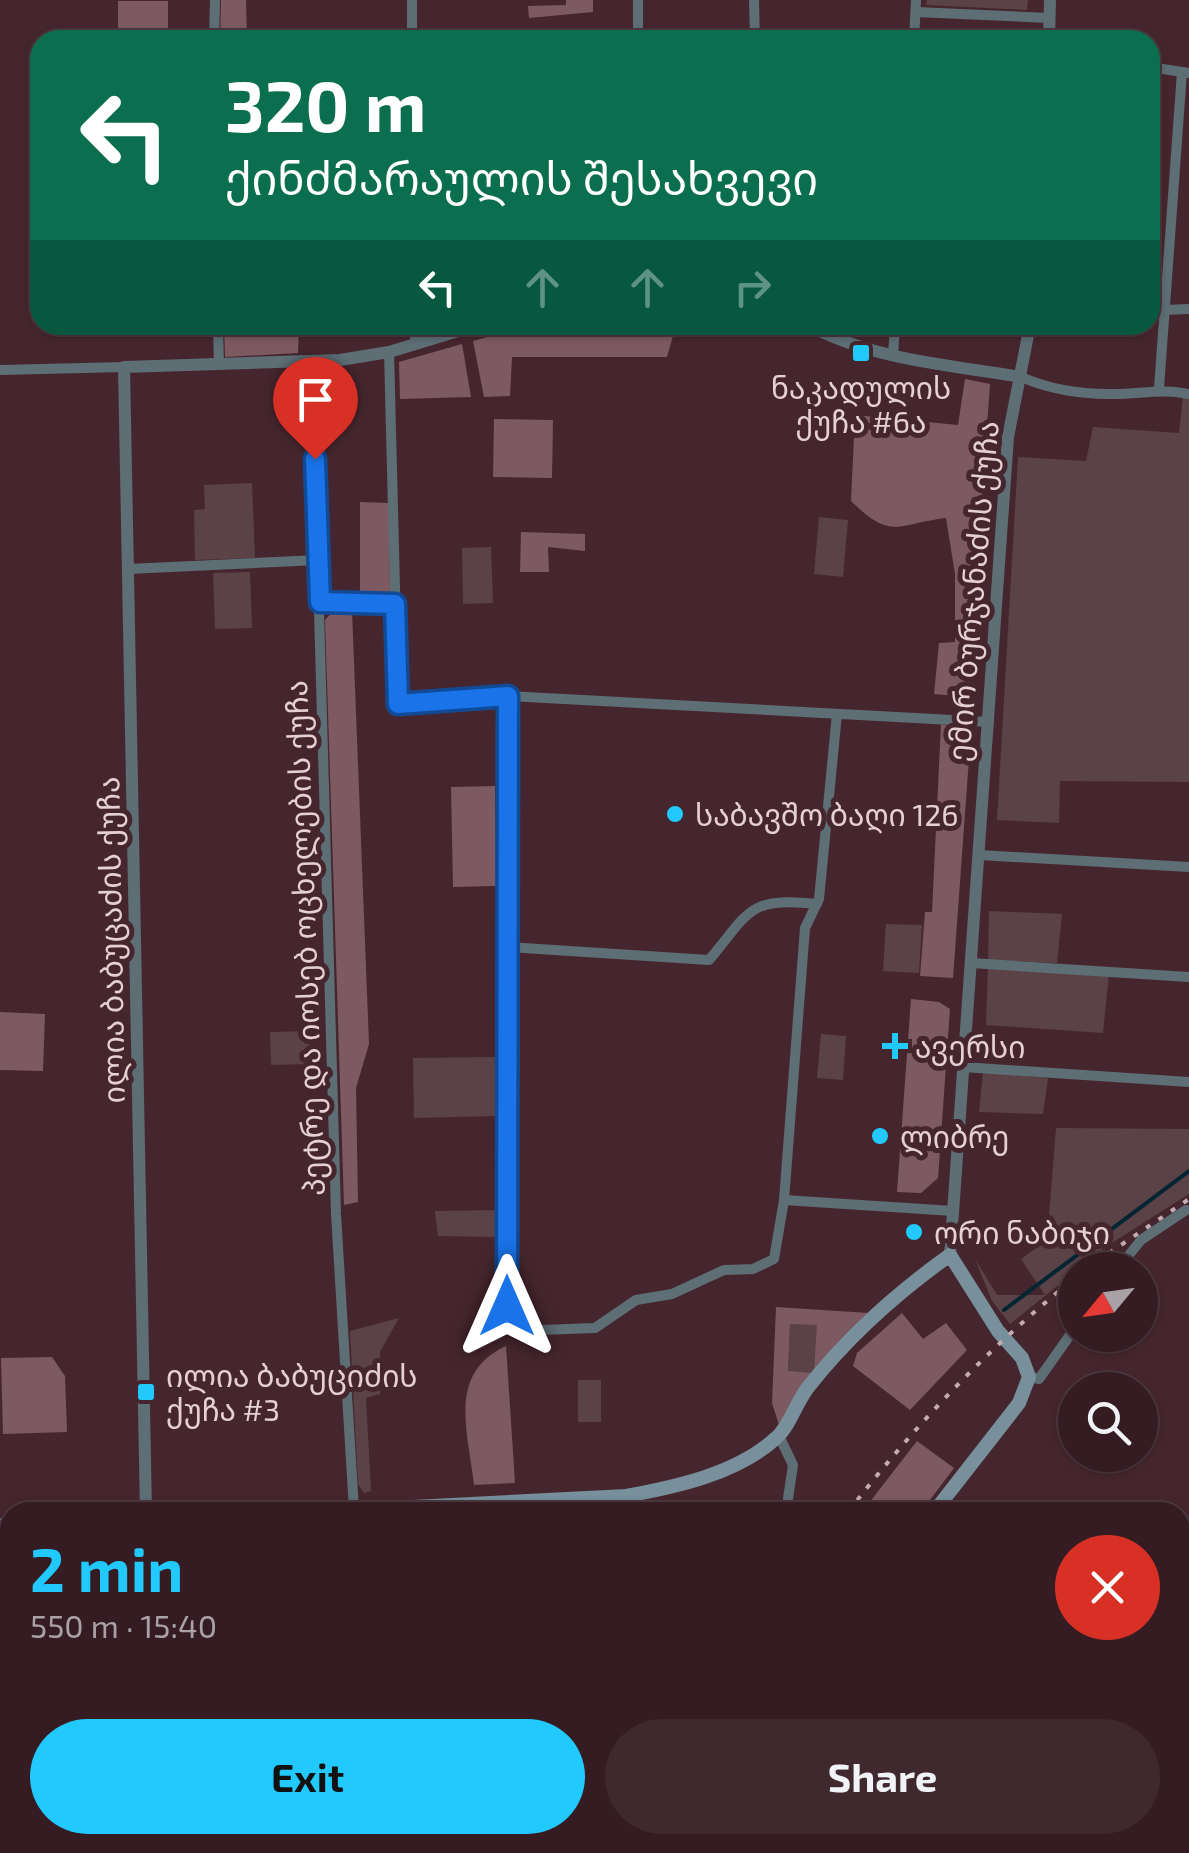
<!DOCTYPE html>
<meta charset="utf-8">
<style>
body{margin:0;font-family:"Exo 2","Noto Sans Georgian",sans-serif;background:#3f292f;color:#f1f3f6;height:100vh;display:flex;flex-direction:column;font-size:38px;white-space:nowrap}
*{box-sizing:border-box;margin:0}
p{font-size:32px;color:#a9a1a5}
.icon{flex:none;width:55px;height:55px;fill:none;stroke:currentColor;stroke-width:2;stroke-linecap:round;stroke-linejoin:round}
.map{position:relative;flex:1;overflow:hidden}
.panel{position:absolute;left:0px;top:1502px;width:1190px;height:352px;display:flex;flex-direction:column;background:#341c22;border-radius:30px 30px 0 0;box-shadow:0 2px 8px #0004,0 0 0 2px #4e3a40}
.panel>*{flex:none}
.guide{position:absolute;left:30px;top:30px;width:1130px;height:305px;border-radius:30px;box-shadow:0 2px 8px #0004,0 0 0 2px #4e3a40;background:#0b6e4f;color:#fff;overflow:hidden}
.needle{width:65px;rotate:241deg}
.controls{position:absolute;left:1058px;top:1252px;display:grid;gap:20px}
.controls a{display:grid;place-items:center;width:100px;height:100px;border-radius:50%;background:#341c22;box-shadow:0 2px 8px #0004,0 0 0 2px #4e3a40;font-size:50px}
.pin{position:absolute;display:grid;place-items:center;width:85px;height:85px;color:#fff;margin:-102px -42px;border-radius:50% 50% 50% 0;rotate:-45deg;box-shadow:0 0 10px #0007}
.pin .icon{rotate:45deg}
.me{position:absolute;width:110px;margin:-55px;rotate:0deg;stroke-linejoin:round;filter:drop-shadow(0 0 8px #0008)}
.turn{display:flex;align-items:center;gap:35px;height:210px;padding:0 30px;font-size:45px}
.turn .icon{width:130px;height:130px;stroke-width:2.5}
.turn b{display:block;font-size:70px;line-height:85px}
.lanes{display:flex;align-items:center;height:95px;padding:0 30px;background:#0003;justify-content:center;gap:50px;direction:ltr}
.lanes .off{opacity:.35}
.round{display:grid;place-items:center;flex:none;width:105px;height:105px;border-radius:52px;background:#3f292f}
.overview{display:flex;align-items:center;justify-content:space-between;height:170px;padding:0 30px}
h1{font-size:60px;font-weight:700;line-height:75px;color:#22c9fe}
.primary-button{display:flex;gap:20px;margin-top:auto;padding:20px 30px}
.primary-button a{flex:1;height:115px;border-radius:60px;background:#22c9fe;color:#111;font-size:40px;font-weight:700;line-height:115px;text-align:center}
.primary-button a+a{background:#3f292f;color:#f1f3f6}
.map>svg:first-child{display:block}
</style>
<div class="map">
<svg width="1189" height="1853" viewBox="0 0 1189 1853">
<rect width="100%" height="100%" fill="#46262e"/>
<!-- green -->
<g fill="#5b4247">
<path d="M927,0H1028L1027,10L926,5Z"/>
<path d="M1183,395L1189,397V782L1060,781L1059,823L997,820L1018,457L1086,461L1093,427L1179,433Z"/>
<path d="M252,483L255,558L195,560L194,510L205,509L204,485Z"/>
<path d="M819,517L848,520L843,577L814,574Z"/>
<path d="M491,547L493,603L463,604L462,548Z"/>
<path d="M250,572L252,628L215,629L213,573Z"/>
<path d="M989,911L1062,914L1057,963L988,960Z"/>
<path d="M886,924L922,925L919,973L883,971Z"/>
<path d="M988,968L1109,975L1103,1033L986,1025Z"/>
<path d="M311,1031L312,1064L271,1065L270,1032Z"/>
<path d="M821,1034L846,1036L843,1080L817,1078Z"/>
<path d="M496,1057L497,1116L414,1118L413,1058Z"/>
<path d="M983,1072L1048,1078L1043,1114L979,1112Z"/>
<path d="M1056,1128L1189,1129V1194L1107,1246L1010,1324L992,1301L975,1259L997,1295H1045L1021,1259L1058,1232L1049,1216Z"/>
<path d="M499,1210L497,1237L438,1236L435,1211Z"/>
<path d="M399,1318L380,1352V1394L366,1398L371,1491L364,1493L358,1484L350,1331Z"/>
<path d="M790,1323L818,1324L815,1373L788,1372Z"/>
<rect x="578" y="1380" width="23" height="42"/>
</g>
<!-- forest -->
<g fill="#7d5a61" fill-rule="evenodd">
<path d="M221,0H246L247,40H220Z"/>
<path d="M566,0H593V12L529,18L528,6L566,5Z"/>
<rect x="118" y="1" width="50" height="39"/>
<path d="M33,81H40V201H34Z"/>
<path d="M224,325L299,328L298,353L225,357Z"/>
<path d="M531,325H676L667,357H512L510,396L484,397L473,341Z"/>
<path d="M462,344L471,397L400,399L399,362Z"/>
<path d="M965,379L990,384L968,697L934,694L939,643L955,642V574L946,518C896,524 892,541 851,501L855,415L958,425Z"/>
<path d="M494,419L553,420L552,478L493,477Z"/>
<path d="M360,502L389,503L390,599L360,600Z"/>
<path d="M521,532L585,534V551L548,547L549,572H520Z"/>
<path d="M334,610L352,611L369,1044L356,1088L358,1202L344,1205L325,620Z"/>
<path d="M941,724L962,730L970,745L953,978L920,976L925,912H932Z"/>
<path d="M495,786L496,886L453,887L451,787Z"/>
<path d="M911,999L939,1002L950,1009L938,1178L921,1193L897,1192Z"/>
<path d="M0,1012L45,1014L43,1071L0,1070Z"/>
<path d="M776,1307L869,1313L841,1339L779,1425L772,1403ZM790,1324L817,1325L814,1373L788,1371Z"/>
<path d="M902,1313L923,1339L946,1323L967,1350L910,1410L853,1366L857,1353Z"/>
<path d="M506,1346L515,1483L474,1485C468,1431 447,1373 506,1346Z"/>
<path d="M52,1357L65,1376L67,1432L3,1434L1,1358Z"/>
<path d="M917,1441L954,1468L921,1512H862Z"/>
</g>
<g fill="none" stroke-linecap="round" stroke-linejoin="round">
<!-- stream -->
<path stroke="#002533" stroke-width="4" d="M1004,1310L1189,1171"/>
<!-- minor -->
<g stroke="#5e6e75" stroke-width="10">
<path d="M412,0V40"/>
<path d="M638,0V40"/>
<path d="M754,0L755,40"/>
<path d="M916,12L1049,18"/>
<path d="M214,40L215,0"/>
<path d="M914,40L916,0"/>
<path d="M1150,67L1189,73"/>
<path d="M1163,310L1189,309"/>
<path d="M218,325L219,365"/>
<path d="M415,325V343"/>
<path d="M389,352L398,705L507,696L989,722"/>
<path d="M893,356L895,325"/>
<path d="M312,363L336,1214L354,1510"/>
<path d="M0,370L124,367"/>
<path d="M1021,377C1049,389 1078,394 1109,394C1138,395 1158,388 1189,394"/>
<path d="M1159,388L1182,72"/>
<path d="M128,569L318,560"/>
<path d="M320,601L395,604"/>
<path d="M507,696V1306L513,1331L595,1328L636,1300L672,1294L724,1270L753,1269L774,1259L784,1200L805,928L819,899L837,714"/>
<path d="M979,855L1189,867"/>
<path d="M507,947L709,960C751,910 748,897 817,904"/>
<path d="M971,963L1189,977"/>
<path d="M963,1067L1189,1082"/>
<path d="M784,1200L953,1211"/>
<path d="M1117,1270L1141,1240L1186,1210"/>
<path d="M1029,1377L1039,1379L1075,1328"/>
<path d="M779,1436L793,1465L786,1512"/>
<path d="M233,1845V1853"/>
</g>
<!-- tertiary -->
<g stroke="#5e6e75" stroke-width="12">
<path d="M1049,40L1050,0"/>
<path d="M808,325C873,360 950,365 1021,377"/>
<path d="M950,1255L1008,437L1030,325"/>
<path d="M146,1512L124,367L340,360L389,352L478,325"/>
</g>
<!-- secondary -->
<g stroke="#77909b" stroke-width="14">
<path d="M316,1512L626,1496C675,1487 737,1474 776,1438C790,1426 796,1402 809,1386C848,1337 898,1292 950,1255L998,1331L1022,1358L1029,1377L1019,1403L934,1512"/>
<path d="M701,1853L704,1845"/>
</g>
<!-- primary -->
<path stroke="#8aaab8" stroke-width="15" d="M0,1526L9,1853"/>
<!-- rail -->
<g stroke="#c4acb1" stroke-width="4" stroke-dasharray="5 10" stroke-linecap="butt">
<path d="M1084,1270L1189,1199"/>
<path d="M848,1512C915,1425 989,1347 1075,1278"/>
<path d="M675,1853L677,1845"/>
</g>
</g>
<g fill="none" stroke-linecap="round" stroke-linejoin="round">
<!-- route casing -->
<g stroke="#114b97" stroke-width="25">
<path id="route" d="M315,459L320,602L395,604L398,704L508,696L507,1306"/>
</g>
<!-- route -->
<use href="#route" stroke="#1a73e8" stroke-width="18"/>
</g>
<!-- markers -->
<g fill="#22c9fe" stroke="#46262e" stroke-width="4">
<rect x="851" y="343" width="20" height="20" rx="5"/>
<circle cx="675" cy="814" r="10"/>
<path d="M890 1031h10v10h10v10h-10v10h-10v-10h-10v-10h10z"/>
<circle cx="880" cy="1136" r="10"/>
<circle cx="914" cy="1232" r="10"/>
<rect x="136" y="1382" width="20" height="20" rx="5"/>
</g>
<g text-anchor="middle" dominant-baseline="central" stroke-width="10" stroke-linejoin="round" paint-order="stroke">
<!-- poi labels -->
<g font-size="30" fill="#e5d0d4" stroke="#46262e" text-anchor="start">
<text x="861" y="387" text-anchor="middle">ნაკადულის<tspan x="861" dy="34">ქუჩა #6ა</tspan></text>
<text x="695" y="814">საბავშო ბაღი 126</text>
<text x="915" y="1046">ავერსი</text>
<text x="900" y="1136">ლიბრე</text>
<text x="934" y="1232">ორი ნაბიჯი</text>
<text x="166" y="1375">ილია ბაბუციძის<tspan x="166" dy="34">ქუჩა #3</tspan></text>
</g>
<!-- street labels -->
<g font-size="30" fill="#e5d0d4" stroke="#46262e">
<text transform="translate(972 591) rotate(-85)">ემირ ბურჯანაძის ქუჩა</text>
<text transform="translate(304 938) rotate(-92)">პეტრე და იოსებ ოცხელების ქუჩა</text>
<text transform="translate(110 940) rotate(-91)">ილია ბაბუცაძის ქუჩა</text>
</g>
</g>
</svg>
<div class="controls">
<a><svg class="needle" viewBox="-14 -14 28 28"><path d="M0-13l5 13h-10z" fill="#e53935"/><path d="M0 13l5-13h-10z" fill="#a9a1a5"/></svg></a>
<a><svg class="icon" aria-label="search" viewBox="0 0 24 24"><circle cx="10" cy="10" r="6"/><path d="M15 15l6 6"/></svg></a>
</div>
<div class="pin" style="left:315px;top:459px;background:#d93025"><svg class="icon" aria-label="arrive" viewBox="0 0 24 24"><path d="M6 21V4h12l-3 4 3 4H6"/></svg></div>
<svg class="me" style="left:507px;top:1306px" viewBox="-20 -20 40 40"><path d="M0-17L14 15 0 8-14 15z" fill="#1a73e8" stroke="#fff" stroke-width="4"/></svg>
<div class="guide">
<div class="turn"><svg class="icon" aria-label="left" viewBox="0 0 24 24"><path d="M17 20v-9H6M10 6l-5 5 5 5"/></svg><div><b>320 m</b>ქინძმარაულის შესახვევი</div></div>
<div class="lanes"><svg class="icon" aria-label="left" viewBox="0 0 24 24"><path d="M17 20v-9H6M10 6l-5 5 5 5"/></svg><svg class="icon off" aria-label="ahead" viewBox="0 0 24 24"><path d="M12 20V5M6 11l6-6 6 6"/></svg><svg class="icon off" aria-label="ahead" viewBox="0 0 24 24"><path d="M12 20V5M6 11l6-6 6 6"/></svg><svg class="icon off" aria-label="right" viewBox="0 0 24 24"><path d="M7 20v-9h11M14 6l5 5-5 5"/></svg></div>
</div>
<section class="panel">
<div class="overview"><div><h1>2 min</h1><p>550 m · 15:40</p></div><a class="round" style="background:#d93025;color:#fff"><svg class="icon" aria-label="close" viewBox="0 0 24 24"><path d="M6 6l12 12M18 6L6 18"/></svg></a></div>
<div class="primary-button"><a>Exit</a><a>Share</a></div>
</section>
</div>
